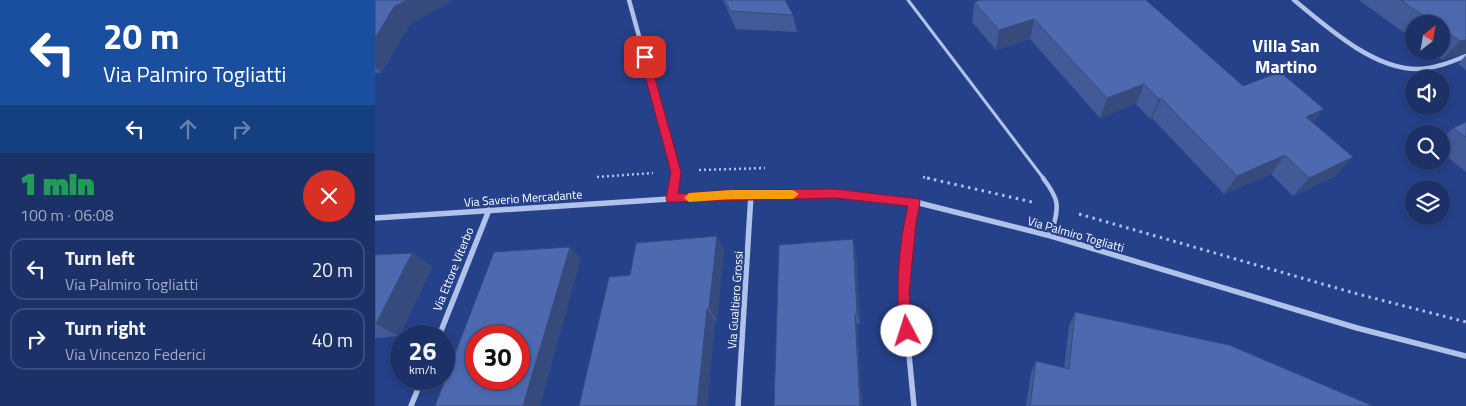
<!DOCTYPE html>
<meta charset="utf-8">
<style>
body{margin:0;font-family:"Titillium Web",sans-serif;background:#25396d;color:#f1f3f6;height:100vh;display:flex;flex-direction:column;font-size:19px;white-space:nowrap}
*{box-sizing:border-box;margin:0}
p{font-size:16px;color:#a0a9c0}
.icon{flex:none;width:28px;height:28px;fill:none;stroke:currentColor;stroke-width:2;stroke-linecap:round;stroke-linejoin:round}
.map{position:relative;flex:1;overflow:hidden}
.drawer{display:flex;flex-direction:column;background:#1c3167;width:375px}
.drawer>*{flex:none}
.guide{background:#1a4fa0;color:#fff;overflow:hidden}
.needle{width:32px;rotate:31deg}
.tools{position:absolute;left:1030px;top:15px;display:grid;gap:10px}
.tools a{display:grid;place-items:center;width:45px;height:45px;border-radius:50%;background:#1c3167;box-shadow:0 2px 8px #0003,0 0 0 1px #3a4c7b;font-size:25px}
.speed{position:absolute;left:15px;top:325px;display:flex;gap:10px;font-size:25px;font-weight:700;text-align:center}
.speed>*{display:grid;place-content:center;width:65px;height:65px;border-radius:50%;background:#1c3167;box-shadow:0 2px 8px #0003,0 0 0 1px #3a4c7b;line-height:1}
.speed small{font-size:12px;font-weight:400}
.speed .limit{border:8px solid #d22;background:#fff;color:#111}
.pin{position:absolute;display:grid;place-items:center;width:42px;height:42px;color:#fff;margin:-21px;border-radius:10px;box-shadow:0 2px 8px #0006}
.me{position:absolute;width:55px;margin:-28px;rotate:355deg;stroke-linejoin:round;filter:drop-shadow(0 0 4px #0008)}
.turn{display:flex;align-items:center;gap:18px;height:105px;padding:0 20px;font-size:22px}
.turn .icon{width:65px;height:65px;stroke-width:2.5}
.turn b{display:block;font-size:35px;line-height:42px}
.lanes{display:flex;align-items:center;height:48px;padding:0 20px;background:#0003;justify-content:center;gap:25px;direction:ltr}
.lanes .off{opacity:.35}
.round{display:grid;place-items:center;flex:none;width:52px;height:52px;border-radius:26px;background:#25396d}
.head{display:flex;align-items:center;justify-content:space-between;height:85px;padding:0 20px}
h1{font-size:30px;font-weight:800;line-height:38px;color:#1e9e55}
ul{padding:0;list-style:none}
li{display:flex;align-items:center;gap:15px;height:62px;margin:0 10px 8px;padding:0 10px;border:2px solid #3a4c7b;border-radius:15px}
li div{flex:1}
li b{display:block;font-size:19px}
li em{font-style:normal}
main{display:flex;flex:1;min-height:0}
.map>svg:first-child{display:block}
</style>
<main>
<section class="drawer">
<div class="guide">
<div class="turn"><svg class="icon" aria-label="left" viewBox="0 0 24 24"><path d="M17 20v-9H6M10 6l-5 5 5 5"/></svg><div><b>20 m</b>Via Palmiro Togliatti</div></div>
<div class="lanes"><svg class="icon" aria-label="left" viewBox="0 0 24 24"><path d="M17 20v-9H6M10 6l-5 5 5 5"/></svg><svg class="icon off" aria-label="ahead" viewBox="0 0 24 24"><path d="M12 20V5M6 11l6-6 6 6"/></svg><svg class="icon off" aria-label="right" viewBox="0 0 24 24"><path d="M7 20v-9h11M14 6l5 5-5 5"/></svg></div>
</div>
<div class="head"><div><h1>1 min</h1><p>100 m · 06:08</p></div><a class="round" style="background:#d93025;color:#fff"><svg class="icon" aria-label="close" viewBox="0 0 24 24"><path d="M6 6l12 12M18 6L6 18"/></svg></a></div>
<ul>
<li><svg class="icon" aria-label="left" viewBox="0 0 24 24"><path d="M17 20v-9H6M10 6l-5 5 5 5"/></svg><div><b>Turn left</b><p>Via Palmiro Togliatti</p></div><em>20 m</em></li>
<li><svg class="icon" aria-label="right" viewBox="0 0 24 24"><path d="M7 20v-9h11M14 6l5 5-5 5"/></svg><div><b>Turn right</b><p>Via Vincenzo Federici</p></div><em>40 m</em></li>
</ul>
</section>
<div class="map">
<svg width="1091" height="406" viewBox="0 0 1091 406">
<rect width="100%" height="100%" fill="#254189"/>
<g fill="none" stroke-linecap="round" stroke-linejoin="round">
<!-- path-far1 -->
<g stroke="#b1c2ea" stroke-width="2.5" stroke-dasharray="2 3" stroke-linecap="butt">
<path d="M324,170L390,168"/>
<path d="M222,177L278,173"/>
<path d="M548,177L557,179"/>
</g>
<!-- path -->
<g stroke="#b1c2ea" stroke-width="3" stroke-dasharray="2.5 4.5" stroke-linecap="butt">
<path d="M552,178L657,202"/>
<path d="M704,214L979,293L1091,322"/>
</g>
<!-- lane-far1 -->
<path stroke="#b1c2ea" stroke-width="3" d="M533,0L669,179"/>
<!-- lane -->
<path stroke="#b1c2ea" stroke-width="4.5" d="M668,178C687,203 683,207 676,236"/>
<!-- street-far1 -->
<g stroke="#b1c2ea" stroke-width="4.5">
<path d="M254,0L301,171L300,179"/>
<path d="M919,0C952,27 998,69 1042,69C1059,69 1076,62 1091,56"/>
</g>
<!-- street -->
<g stroke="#b1c2ea" stroke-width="5.5">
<path d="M296,199L300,178"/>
<path d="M0,218L356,195L460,194L540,202L676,236L982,328L1091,356"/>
<path d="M64,336L114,210"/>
<path d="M36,406L47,379"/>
<path d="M363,406L376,194"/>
<path d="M539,406L528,293L535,223L540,202"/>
</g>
</g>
<!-- wall -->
<g fill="#425b98">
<path d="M0,0H78L35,24L6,73H0Z"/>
<path d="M348,0H410L418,15L422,32L361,29Z"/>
<path d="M605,0L868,86L938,123L961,176L918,196L896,174L849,194L777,118L775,119L761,104L725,118L655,39L621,50L597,22L599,2Z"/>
<path d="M984,0H1091V53L1067,60L1055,51H1066V24H1039V40Z"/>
<path d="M1091,55V70L1083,64Z"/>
<path d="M1091,122V172L1066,152V139L1078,128Z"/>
<path d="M349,249L342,321H340L332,406H204L255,275Z"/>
<path d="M481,251L485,324H482L487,406H399Z"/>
<path d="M37,253L57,267L24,336L0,338V255Z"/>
<path d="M700,312L998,406H651L656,373L661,361L689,368L694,326Z"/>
</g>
<!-- shaded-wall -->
<g fill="#364a7c">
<path d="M32,0H78L35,24L6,73L0,66V38L19,7Z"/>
<path d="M659,19L655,39L621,50L624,30Z"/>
<path d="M1091,40V53L1067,60L1085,41Z"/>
<path d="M769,84L761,104L725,118L732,98Z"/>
<path d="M786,98L777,118L775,119L784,99Z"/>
<path d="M949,109L934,128L931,117Z"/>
<path d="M910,155L896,174L849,194L862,176Z"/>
<path d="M978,157L961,176L918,196L934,178Z"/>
<path d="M342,236L349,249L342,321L334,309Z"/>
<path d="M478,239L481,251L485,324L482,313Z"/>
<path d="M195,247L206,259L165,406H148Z"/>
<path d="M37,253L57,267L24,336L1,324Z"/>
<path d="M332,309L340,321L332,406H322Z"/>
<path d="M480,314L482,324L487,406H485Z"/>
</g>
<!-- building -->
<g fill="#4d6ab1" stroke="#364a7c" fill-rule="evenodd">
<path d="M0,0H32L19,7L0,38Z"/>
<path d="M350,0H410L418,15L355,11Z"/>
<path d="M606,0H771L868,86L905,72L949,109L931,117L978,157L934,178L910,155L862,176L786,98L784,99L769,84L732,98L659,19L624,30L599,2Z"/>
<path d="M1026,0H1091V40L1085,41L1066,28V24H1060Z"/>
<path d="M1091,122V137L1078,128Z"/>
<path d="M342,236L334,309H332L322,406H204L234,277L255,275L261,243Z"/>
<path d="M478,239L482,313L480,314L485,406H399L404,245Z"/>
<path d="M195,247L148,406H60L119,252ZM101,336H144V379H101Z"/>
<path d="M37,253L1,324H0V255Z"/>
<path d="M700,312L854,345L998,406H655L661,361L694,369Z"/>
</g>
<!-- route -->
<path fill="#e11d48" stroke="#92132f" d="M270,54L274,57L306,172L303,194L356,190L460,189L544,199L545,202L541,223L534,293L538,331L536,335L532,337L527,335L525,331C521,289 523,247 533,206L460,198L292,202L291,199L296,172L265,57Z"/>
<!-- slow -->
<path fill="#f59e0b" d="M356,190H418L424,194L418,199H356L314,202L309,198L314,193Z"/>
<g text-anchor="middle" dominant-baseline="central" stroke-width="4.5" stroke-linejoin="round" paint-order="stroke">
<!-- street labels -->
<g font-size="12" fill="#fff" stroke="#254189">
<text transform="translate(148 198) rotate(-4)">Via Saverio Mercadante</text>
<text transform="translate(701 234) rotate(16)">Via Palmiro Togliatti</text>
<text transform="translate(78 269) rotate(-68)">Via Ettore Viterbo</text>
<text transform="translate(360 300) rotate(-86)">Via Gualtiero Grossi</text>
</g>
<!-- district labels -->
<g font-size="18" font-weight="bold" fill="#fff" stroke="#254189">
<text x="911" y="45">Villa San<tspan x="911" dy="21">Martino</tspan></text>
</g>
</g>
</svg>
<div class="tools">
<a><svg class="needle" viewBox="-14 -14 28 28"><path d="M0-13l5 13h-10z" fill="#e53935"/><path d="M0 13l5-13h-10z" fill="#a0a9c0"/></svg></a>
<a><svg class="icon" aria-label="sound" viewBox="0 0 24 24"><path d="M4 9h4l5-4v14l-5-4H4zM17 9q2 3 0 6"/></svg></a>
<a><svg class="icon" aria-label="search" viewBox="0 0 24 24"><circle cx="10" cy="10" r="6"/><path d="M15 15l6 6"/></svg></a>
<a><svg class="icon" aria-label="layers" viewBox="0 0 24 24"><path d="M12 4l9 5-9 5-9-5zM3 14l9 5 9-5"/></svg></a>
</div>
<div class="speed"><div>26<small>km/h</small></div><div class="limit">30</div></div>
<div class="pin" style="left:270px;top:57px;background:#d93025"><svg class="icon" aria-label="arrive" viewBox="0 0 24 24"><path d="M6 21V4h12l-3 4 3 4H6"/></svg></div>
<svg class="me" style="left:532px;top:331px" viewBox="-20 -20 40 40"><circle r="19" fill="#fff"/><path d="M0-13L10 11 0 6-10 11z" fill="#e11d48"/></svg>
</div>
</main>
